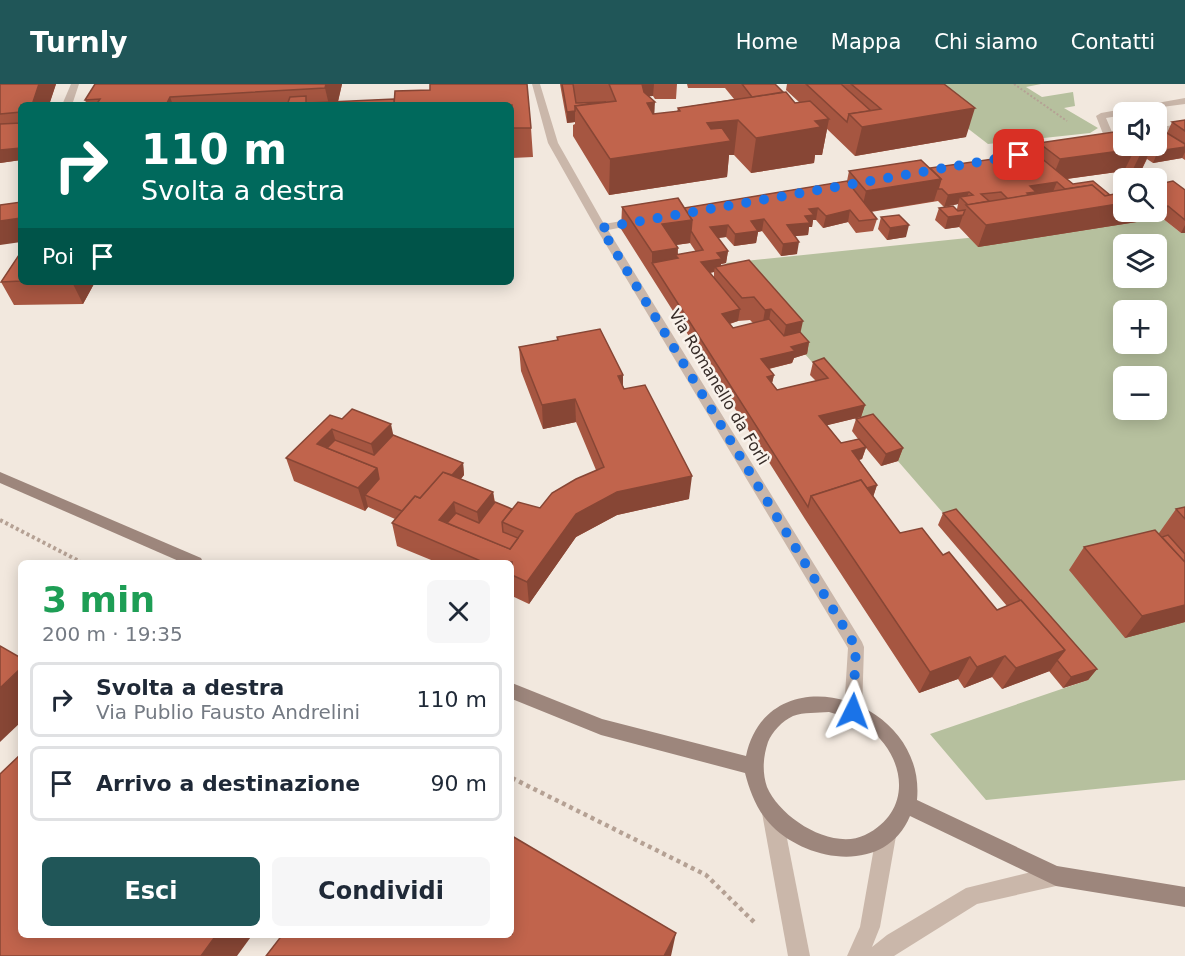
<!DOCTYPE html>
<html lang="it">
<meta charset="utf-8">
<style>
body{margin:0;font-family:"DejaVu Sans",sans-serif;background:#f6f6f7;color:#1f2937;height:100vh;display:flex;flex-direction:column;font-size:22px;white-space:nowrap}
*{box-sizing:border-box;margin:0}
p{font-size:20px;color:#747a83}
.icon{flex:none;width:33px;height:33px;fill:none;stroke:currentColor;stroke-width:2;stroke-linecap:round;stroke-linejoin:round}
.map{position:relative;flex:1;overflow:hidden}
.side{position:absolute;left:18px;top:476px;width:496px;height:378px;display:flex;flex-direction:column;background:#fff;border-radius:9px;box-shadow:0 3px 15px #0003}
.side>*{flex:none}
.hud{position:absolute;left:18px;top:18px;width:496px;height:183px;border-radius:9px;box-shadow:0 3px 15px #0003;background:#00695c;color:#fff;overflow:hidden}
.fabs{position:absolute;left:1113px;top:18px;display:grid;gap:12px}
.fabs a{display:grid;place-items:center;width:54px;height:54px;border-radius:9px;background:#fff;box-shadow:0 3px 15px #0003;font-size:30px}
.pin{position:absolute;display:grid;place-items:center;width:51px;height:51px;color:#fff;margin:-26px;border-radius:12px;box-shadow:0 3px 9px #0006}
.me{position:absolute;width:66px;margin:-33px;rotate:3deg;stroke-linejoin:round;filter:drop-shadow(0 0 4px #0008)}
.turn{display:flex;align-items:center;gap:21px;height:126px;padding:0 24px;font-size:27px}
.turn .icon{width:78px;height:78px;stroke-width:2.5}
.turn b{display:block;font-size:42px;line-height:51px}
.then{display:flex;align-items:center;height:57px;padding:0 24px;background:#0003;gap:12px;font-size:22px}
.round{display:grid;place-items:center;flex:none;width:63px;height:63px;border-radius:9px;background:#f6f6f7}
.head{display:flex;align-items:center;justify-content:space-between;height:102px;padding:0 24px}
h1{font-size:36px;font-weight:800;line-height:45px;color:#1e9e55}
.cta{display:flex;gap:12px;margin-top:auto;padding:12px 24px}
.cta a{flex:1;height:69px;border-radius:9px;background:#205658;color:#fff;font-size:24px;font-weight:800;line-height:69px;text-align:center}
.cta a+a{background:#f6f6f7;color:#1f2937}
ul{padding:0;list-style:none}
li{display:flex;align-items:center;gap:18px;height:75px;margin:0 12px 9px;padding:0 12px;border:3px solid #e0e1e3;border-radius:9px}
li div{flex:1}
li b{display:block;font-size:22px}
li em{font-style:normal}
header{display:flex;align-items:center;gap:36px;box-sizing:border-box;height:84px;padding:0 30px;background:#205658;color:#fff}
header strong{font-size:28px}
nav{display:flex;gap:33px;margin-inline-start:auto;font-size:21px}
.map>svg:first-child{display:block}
</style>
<header>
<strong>Turnly</strong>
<nav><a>Home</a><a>Mappa</a><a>Chi siamo</a><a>Contatti</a></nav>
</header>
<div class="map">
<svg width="1185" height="872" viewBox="0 0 1185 872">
<rect width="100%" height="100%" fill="#f2e8de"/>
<!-- green -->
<g fill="#b6c09e" fill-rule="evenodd">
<path d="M910,0H1041L1026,3L1042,13L1073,8L1075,22L1064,24L1098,44L1090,49L988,60Z"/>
<path d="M1162,134L1181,149H1185V696L986,716L930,650L1088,596L726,179ZM1124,160H1156V194H1124ZM1124,226H1156V260H1124ZM1124,292H1156V326H1124Z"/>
</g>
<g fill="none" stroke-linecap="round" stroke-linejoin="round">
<!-- path-far2 -->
<path stroke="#b5a194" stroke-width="2" stroke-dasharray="2 2" stroke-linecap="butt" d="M1014,0L1067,37"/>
<!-- path-far1 -->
<path stroke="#b5a194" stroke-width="4" stroke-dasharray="3 3" stroke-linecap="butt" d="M0,436L81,478"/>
<!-- path -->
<path stroke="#b5a194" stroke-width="4.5" stroke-dasharray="4 4" stroke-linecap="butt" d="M512,694L706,791L754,838"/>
<!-- lane -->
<g fill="#cab7aa" fill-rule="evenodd">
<path d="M772,720L779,722L782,729L810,872H788L762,729L765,722Z"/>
<path d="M886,742L893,745L896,752L880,843L872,863L887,851L966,804L1056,782L1063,785L1066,792L1063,799L1056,802L977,820L894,872H847L860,843L876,752L879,745Z"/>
</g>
<!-- street -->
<g fill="#cab7aa" fill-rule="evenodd">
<path d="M71,0H79L72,21H62Z"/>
<path d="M532,0H540L558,59L604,140L639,134L644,137L639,140L608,146L862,558L864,563L862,627L859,633L853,635L847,633L844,627L848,564L596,144L548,59Z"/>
<path d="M1185,14V20L1124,28V31L1106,34L1115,55L1110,58L1105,55L1096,32L1101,29Z"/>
<path d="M1185,39V45L1156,50V44Z"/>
<path d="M1056,62L1061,65L1059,67L994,78L989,75L994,72Z"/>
</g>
<!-- secondary -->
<g fill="#9d867c" fill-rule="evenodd">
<path d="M0,388L201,474L203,478H181L0,399Z"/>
<path d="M512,599L602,635L746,672C768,567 927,613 917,716L1057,782L1185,803V823L1056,802L910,732C886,790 809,779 772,742C757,727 750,708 745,689L601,651L512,615ZM829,628C842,632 856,635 867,643C906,672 914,727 865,751C832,767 780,734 767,703C762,688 763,673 768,658C772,648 782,637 793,632C804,628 817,629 829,628Z"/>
</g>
</g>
<!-- wall -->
<g fill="#a65641" fill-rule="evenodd">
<path d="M0,0H56L49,21H21V76L0,79Z"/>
<path d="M95,0H342L338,18L394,15L395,7L430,6V0H527L531,44L533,73L512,74V21H87L85,16Z"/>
<path d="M560,0H677L676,15H655L653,12H649L654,30L677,28L678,24L734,15L725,4H688L687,0H775L795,19L799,18L786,6L787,0H944L966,53L855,72L827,45L822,71H815L814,79L751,89L734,71H729L727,93L609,111L573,52V41L575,40V38L567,39Z"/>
<path d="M1185,36V76L1182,74L1153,79L1147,75L1140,89L1130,91L1124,87L1067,95L1073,100L1110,111L1121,109L1124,104V128L1159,100L1185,106V149H1181L1162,134L978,163L959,143L945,145L935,136L939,124L957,125L958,120L944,123L938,117L871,128L877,135L873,147L856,149L848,138L823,144L816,136H813L812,143H809L808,151L795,152L797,170L781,172L762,147L758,148L756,159L734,162L726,153L718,154L728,167L726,179L721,180V182L800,248L809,258L807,270L794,274L792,279L769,285L774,291L772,299L777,306L816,297L810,291L813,278L865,321L861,333L827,341L841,359L858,355L852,347L856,335L903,364L898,377L881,382L866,364L862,375L859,376L877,401L873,413L900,449L943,471L997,526L1007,522L938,441L943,429L1097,585L1088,596L1063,604L1049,587L1002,605L992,593L964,604L958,595L919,609L805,435L621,145L622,123L684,124L847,97L849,87L930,84L1035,69L1039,59L1124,62H1156L1167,49L1172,38ZM690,159L696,168L678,171L676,161ZM714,188V194L710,189ZM750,236L753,239L733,244L730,240L738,237Z"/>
<path d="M881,133L906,153L887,156L878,145Z"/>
<path d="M21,168V198H95L83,220L14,221L1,198Z"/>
<path d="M557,253L623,303L689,415L617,431L576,453L529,520L512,512V478H436L397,462L392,439L395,435L368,423L365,427L294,397L286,374L342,335L393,351L463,379L464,391L461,395L493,408L495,418L512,425L540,424L596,386L576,338L543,345L521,287L519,263L557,256Z"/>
<path d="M1185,423V538L1125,554L1069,486L1084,463L1159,449L1176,425Z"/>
</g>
<!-- shaded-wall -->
<g fill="#874635">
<path d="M39,0H56L49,21H32Z"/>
<path d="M326,0H342L337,21H329L325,4Z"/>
<path d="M631,0H654L653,12L631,14Z"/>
<path d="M170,13L173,21H166Z"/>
<path d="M655,18L653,53L647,19Z"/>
<path d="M975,24L966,53L855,72L862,43Z"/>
<path d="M575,27V38L567,39V28Z"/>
<path d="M829,35L822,71H815L814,79L751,89L756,54L815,37Z"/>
<path d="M738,36L734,71H729L727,93L609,111L610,75L707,39Z"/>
<path d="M1185,63V68L1182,74L1153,79L1158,67Z"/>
<path d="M21,64V76L0,79V66Z"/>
<path d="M1135,65L1124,87L1051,97L1060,75Z"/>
<path d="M1150,67L1140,89L1130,91L1141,69Z"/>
<path d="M941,95L934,117L861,129L866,107Z"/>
<path d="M1057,98L1052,110L1023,133L1030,102Z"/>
<path d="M969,108L965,118L960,113L958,120L944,123L948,111Z"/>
<path d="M1124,119V128H1156V124L1168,122L1162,134L978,163L986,141Z"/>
<path d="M818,124L816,136H813L812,143H809L808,151L785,153L787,141L809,125Z"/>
<path d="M850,126L848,138L823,144L826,132Z"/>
<path d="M963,131L959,143L945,145L948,133Z"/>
<path d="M21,134V158L0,161V137Z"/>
<path d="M764,135L762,147L758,148L756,159L734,162L735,150L751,137Z"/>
<path d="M692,136L690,159L661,163L662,140Z"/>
<path d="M728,141L726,153L709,155L710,143Z"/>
<path d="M909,141L906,153L887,156L890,144Z"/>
<path d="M1185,141V149H1181Z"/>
<path d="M799,158L797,170L781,172L783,160Z"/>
<path d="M678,164L677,187L652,179V168Z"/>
<path d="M728,167L726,179L721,180L720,187L715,183L714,188L700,190L701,178L717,169Z"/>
<path d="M72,198H95L83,220Z"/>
<path d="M740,225L738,237L721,242L722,230Z"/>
<path d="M771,225L767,248L761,249L765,226Z"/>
<path d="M803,237L798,260L781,265L786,241Z"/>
<path d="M809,258L807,270L794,274L792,279L759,287L761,275L791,263Z"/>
<path d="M623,291V314L618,292Z"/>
<path d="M774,291L771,303L767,293Z"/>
<path d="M575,315L576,338L543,345L542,321Z"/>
<path d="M865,321L861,333L816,344L819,332Z"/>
<path d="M391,340L396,364L377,383L371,360Z"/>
<path d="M332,345L339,368L317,360Z"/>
<path d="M866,363L862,375L848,379L852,367Z"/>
<path d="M903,364L898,377L881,382L886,370Z"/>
<path d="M463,379L464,391L425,437L422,425Z"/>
<path d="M377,384L382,408L365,411L368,423L365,427L358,404Z"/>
<path d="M692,392L689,415L617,431L576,453L529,520L527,498L576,430L617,408Z"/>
<path d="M877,401L873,413L817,420Z"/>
<path d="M493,408L496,431L481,451L477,428Z"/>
<path d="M454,418L458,441L450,450L439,436Z"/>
<path d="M1185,521V538L1125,554L1142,532Z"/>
<path d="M1065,566L1050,587L1002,605L1016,584Z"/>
<path d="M1005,572L992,593L964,604L977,583Z"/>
<path d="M970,573L958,595L919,609L930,588Z"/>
<path d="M21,584V638L0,658V604Z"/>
<path d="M1097,585L1088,596L1063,604L1071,593Z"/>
<path d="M676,849L671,872H664Z"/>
<path d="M217,850H253L237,872H201Z"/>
</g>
<!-- building -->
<g fill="#c1644c" stroke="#874635" stroke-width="1.5">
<path d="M0,0H39L32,21H21V28L0,30Z"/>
<path d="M95,0H326L325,4L170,13L166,21H96L100,15L85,16Z"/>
<path d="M430,0H527L531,44H512V21H394L395,7L430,6Z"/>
<path d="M562,0H573L576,19L606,18L575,22V27L567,28Z"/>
<path d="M609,0H642L644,8L655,18L647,19L653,30L680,27L678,24L786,8L795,19L810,17L829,35L815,37L821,43L756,54L738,36L707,39L711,45L722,44L731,57L610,75L575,22L616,17Z"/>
<path d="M742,0H775L783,8L752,13Z"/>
<path d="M806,0H841L871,27L849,30L847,38Z"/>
<path d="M851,0H944L975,24L862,43L849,30L881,25Z"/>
<path d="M306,12V21H287L290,13Z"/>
<path d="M394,15V21H308V19Z"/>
<path d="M1185,36V47L1172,38Z"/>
<path d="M21,39V64L0,66V40Z"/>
<path d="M1121,47L1124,48V62H1142L1150,67L1141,69L1135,65L1060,75L1039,59Z"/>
<path d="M1167,49L1185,60V63L1158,67L1150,62H1156V50Z"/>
<path d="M1035,69L1073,100L1093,97L1110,111L1105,112L1092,101L1065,105L1057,98L1030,102L1036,108L1027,109L1029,111L1008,115L1001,108L981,110L989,117L968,121L960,113L973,111L969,108L948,111L942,105H938L941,95L930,84Z"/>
<path d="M921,76L941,95L866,107L849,87Z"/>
<path d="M847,97L877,135L859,137L850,126L826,132L818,124L809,125L814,131L805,132L810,139L787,141L799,158L783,160L764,135L751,137L758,147L735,150L728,141L710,143L728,167L717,169L722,175L701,178L740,225L722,230L733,244L769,235L784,252L800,248L809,258L791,263L795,267L761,275L774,291L767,293L777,306L828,294L813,278L824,274L865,321L819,332L841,359L859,355L866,363L852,367L877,401L867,404L861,396L811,412L808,423L652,179L678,174L675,171L703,166L691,147L692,136L684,124Z"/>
<path d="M1173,97L1185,106V136L1168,122L1156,124V98L1159,100Z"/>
<path d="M1092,101L1105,112L1124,108V119L986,141L966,121Z"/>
<path d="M678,114L692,136L662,140L678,164L652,168L622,123Z"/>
<path d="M21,118V134L0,137V121Z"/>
<path d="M953,122L958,127L965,126L963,131L948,133L939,124Z"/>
<path d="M899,131L909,141L890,144L881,133Z"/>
<path d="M21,168V197L1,198Z"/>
<path d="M749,176L803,237L786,241L771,225L765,226L754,213L742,214L715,183Z"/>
<path d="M600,245L623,291L618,292L624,305L645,301L692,392L617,408L576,430L527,498L512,491V478H483L392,439L415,412L420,414L443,388L493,408L477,428L454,418L439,436L510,465L523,447L502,438L518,418L540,424L552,409L576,395L604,383L575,315L542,321L519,263L558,256L557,253Z"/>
<path d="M352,325L391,340L371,360L332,345L317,360L377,384L358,404L286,374L330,331L342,335Z"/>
<path d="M873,330L903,364L886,370L856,335Z"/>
<path d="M393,351L463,379L452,391L443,388L420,414L415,412L402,427L365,411L379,395L377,384L327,364L335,356L374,371Z"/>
<path d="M861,396L900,449L922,444L943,471L949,468L997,526L1021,516L1065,566L1016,584L1005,572L977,583L970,573L930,588L811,412Z"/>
<path d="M495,418L512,425L502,438L503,448L518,454L510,465L447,439L456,429L479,439Z"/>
<path d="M1185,423V435L1176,425Z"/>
<path d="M956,425L1097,585L1071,593L1057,576L1065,566L1021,516H1020L943,429Z"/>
<path d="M1155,446L1185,478V521L1142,532L1084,463Z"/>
<path d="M1168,451L1185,470V478L1162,453Z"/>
<path d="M0,562L21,574V584L0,604Z"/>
<path d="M21,670V850H217L201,872H0V690Z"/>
<path d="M512,752L676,849L664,872H266L283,850H512Z"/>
</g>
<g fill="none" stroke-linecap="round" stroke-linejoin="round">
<!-- route -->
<path stroke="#1a73e8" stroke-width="10" stroke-dasharray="0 18" d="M853,627L856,563L601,144L1019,71"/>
</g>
<g text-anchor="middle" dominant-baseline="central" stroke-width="5" stroke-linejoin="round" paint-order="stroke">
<!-- street labels -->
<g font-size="16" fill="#372d29" stroke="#f9f2eb">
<text transform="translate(719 303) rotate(59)">Via Romanello da Forlì</text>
</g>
</g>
</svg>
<div class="fabs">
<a><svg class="icon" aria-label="sound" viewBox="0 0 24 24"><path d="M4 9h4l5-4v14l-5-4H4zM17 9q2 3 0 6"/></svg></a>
<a><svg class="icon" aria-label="search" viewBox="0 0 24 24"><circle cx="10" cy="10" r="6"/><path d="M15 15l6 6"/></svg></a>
<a><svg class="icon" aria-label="layers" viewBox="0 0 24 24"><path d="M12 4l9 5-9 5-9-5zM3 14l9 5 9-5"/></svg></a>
<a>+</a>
<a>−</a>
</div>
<div class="pin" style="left:1019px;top:71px;background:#d93025"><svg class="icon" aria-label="arrive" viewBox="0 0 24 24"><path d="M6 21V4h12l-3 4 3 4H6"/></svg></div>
<svg class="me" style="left:853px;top:627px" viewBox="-20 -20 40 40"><path d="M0-17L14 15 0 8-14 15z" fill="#1a73e8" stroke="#fff" stroke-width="4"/></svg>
<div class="hud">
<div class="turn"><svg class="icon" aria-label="right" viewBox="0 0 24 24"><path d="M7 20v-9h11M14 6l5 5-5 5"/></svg><div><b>110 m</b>Svolta a destra</div></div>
<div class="then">Poi<svg class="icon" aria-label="arrive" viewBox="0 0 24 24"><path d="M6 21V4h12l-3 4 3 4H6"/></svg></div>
</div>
<section class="side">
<div class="head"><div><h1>3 min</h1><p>200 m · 19:35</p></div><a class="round"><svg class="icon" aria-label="close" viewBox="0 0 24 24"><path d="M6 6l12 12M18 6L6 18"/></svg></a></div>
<ul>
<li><svg class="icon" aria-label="right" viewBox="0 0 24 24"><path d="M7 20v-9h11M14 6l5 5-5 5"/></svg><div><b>Svolta a destra</b><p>Via Publio Fausto Andrelini</p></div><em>110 m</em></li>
<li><svg class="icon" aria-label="arrive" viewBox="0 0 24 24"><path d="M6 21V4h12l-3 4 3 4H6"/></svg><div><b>Arrivo a destinazione</b></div><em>90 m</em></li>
</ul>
<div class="cta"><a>Esci</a><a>Condividi</a></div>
</section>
</div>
